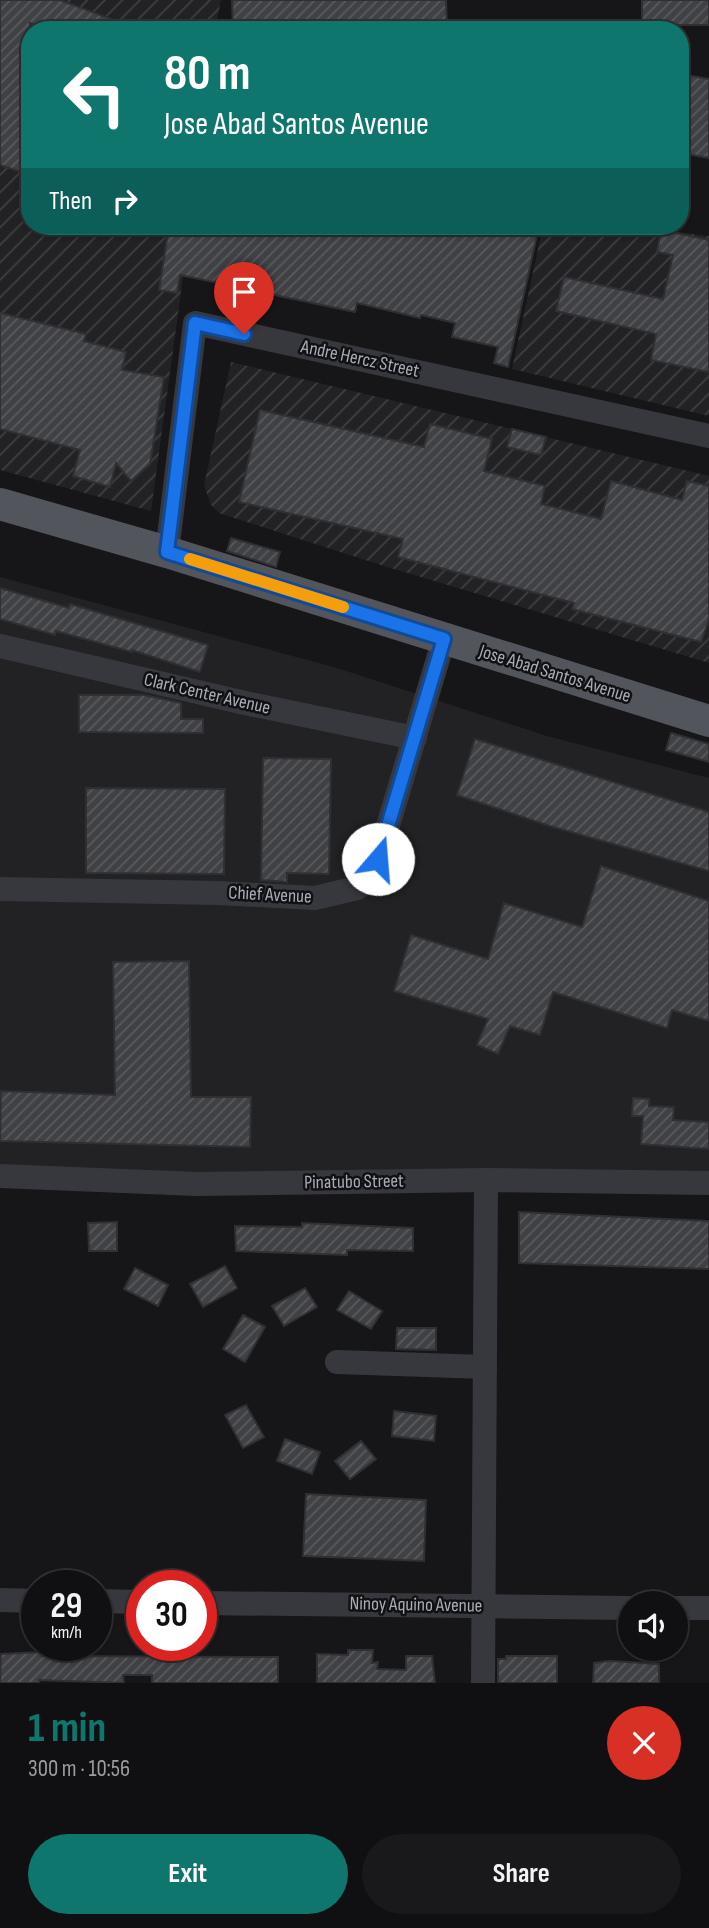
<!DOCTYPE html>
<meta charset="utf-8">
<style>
body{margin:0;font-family:"Sofia Sans Condensed",sans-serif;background:#19191b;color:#f1f3f6;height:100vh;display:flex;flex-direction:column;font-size:26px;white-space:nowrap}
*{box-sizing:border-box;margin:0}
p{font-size:23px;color:#9c9d9f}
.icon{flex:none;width:38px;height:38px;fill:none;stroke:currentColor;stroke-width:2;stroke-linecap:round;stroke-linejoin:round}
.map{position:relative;height:1683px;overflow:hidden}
.drawer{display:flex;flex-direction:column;background:#101012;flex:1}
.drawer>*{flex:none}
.hud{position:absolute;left:21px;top:21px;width:668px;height:214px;border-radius:28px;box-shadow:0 2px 5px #0004,0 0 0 2px #303032;background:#0f766e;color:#fff;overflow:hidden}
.controls{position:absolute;left:618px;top:1591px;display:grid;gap:14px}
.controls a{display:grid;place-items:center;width:70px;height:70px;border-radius:50%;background:#101012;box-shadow:0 2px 5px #0004,0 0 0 2px #303032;font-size:35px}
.speed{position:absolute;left:21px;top:1570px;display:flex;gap:14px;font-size:35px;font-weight:700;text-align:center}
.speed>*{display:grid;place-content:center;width:91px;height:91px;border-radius:50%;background:#101012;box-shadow:0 2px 5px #0004,0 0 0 2px #303032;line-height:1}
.speed small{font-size:18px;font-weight:400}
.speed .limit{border:10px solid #d22;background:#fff;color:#111}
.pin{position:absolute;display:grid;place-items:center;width:60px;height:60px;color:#fff;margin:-72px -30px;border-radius:50% 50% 50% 0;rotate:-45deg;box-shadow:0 0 7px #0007}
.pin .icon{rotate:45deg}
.me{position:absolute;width:77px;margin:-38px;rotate:18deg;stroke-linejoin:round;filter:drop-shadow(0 0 5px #0008)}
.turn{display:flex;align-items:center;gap:24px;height:147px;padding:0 28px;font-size:32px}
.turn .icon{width:91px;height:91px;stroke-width:2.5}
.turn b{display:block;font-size:49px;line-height:60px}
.then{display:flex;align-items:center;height:66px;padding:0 28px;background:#0003;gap:14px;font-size:26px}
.round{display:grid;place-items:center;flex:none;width:74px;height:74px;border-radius:37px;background:#19191b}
.overview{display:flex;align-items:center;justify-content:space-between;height:119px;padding:0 28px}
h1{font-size:42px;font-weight:700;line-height:52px;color:#0f766e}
.action{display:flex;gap:14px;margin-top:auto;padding:14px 28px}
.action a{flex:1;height:80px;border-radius:42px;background:#0f766e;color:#fff;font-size:28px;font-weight:700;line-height:80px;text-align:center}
.action a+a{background:#19191b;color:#f1f3f6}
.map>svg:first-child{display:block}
</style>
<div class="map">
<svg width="709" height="1683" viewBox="0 0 709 1683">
<defs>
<pattern id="industrial-furrows" width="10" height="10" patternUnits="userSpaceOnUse" patternTransform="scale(1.75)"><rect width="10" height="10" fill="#222225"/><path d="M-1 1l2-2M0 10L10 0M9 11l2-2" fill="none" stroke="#3f3f43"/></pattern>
<pattern id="building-hatch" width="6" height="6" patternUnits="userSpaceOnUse" patternTransform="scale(1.75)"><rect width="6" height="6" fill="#404145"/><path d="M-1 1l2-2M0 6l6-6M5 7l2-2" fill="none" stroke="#595a5e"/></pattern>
</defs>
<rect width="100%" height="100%" fill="#161618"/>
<!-- built -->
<path fill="#222225" d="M0,577L337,668L547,736L709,778V1176L114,1172L0,1168Z"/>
<!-- industrial -->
<g fill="url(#industrial-furrows)">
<path d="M0,0H221L215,30H30V226H190L151,511L0,470Z"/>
<path d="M543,226H629L709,236V416L512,369Z"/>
<path d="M231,362L709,476V663L384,566L219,513L211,505L204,485Z"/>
</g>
<!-- building -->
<g fill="url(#building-hatch)" stroke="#303034" stroke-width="2">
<path d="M0,0H60L135,28L48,30L30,23V175L0,165Z"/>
<path d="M232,0H446L447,30H233Z"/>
<rect x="642" y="0" width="67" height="25"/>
<path d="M681,74L709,79V158L681,153Z"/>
<path d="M169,226H539L508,367L494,363L498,347L452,337L455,323L421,315L420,318L357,303L355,312L180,275L177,293L159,290Z"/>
<path d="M661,230L709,240V372L651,360L656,334L556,311L564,277L663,299L673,255L657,252Z"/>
<path d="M0,313L86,334L84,341L126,352L122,370L164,377L150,464L131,481L116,463L110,487L73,476L80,450L0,429Z"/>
<path d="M260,410L424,447L430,424L492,439L484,471L545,486L541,504L601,519L611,481L682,500L687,481L709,486V620L701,642L572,609L574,603L398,557L403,539L239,502Z"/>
<path d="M512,429L546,437L541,455L507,447Z"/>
<path d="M231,538L280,552L276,567L227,551Z"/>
<path d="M0,588L69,608L70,604L208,645L200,672L132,650V652L56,631L55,635L0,619Z"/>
<path d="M79,695H144L181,703V719H203V733L79,732Z"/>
<path d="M671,733L709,744V762L666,750Z"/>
<path d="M475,739L709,812V871L550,826L457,795Z"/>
<path d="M263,758L331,759L329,874L287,873V882L261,880Z"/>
<path d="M86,788L225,789L224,874L86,873Z"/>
<path d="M601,866L709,901V1021L672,1010L667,1028L553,992L540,1035L510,1026L498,1054L477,1045L488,1019L394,991L411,935L488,959L504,903L582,927Z"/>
<path d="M189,961L191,1097H251L250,1147L0,1141L1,1091L115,1095L113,962Z"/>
<path d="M633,1098L649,1099V1106L674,1107L673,1120L709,1122V1149L641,1144L643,1116H632Z"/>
<path d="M519,1212L709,1221V1269L519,1263Z"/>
<path d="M117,1222V1251H89L88,1223Z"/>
<path d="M302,1223L413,1228V1251L347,1250V1255L236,1251L235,1226L302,1227Z"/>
<path d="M225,1266L237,1288L203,1307L190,1284Z"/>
<path d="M135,1268L168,1285L158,1306L124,1289Z"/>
<path d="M305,1288L317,1307L284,1326L272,1306Z"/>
<path d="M349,1291L382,1311L371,1329L337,1310Z"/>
<path d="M243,1315L265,1327L245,1362L223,1349Z"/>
<path d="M397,1328H436V1350L396,1349Z"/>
<path d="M246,1405L264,1437L243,1448L225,1415Z"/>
<path d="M394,1411L436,1416L434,1441L392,1436Z"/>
<path d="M285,1439L320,1452L312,1474L277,1461Z"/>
<path d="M361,1441L376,1459L350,1479L335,1461Z"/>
<path d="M306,1494L426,1500L424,1561L303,1556Z"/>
<path d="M348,1650H373L372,1663L378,1662L377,1669L406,1670V1656H432L435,1683H317V1654L348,1655Z"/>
<path d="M42,1652V1656L278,1657V1683H152V1675H123L124,1683L39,1680V1683H0L1,1654Z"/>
<path d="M506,1656H557V1683H498V1659H506Z"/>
<path d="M609,1661L659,1664V1683H593L594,1663Z"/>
</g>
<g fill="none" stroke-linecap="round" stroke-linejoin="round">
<!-- minor -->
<g stroke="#37383d" stroke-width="24">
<path d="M167,552L195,323L709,436"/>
<path d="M0,646L245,703L415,738"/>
<path d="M0,889L218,893L315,898L357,888L366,882L378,859L444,639"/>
<path d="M0,1176L197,1184L486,1180L709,1183"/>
<path d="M337,1362L485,1367"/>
<path d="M0,1600L37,1601"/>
<path d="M96,1601L142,1602"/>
<path d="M201,1603L630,1608"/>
<path d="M676,1608H709"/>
<path d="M483,1683L486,1180"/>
</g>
<!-- major -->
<path stroke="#53555c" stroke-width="32" d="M0,504L167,552L709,721"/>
</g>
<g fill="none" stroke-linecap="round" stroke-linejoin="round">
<!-- route casing -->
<g stroke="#114b97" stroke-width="18">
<path id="route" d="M244,334L195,323L167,552L444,639L378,859"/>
</g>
<!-- route -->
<use href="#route" stroke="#1a73e8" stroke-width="12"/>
<!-- slow -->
<path stroke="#f59e0b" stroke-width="12" d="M190,559L343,607"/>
</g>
<g text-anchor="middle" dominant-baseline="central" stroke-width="5" stroke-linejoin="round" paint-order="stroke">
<!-- street labels -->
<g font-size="19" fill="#a8adb8" stroke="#111113">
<text transform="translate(360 359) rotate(12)">Andre Hercz Street</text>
<text transform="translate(555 674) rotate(17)">Jose Abad Santos Avenue</text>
<text transform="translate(207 694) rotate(13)">Clark Center Avenue</text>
<text transform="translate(270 895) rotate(3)">Chief Avenue</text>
<text transform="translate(354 1182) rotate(-1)">Pinatubo Street</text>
<text transform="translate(416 1605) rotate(1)">Ninoy Aquino Avenue</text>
</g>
</g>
</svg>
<div class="controls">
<a><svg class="icon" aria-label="sound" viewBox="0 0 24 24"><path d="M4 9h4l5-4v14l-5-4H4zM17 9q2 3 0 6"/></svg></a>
</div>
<div class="speed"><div>29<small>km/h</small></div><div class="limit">30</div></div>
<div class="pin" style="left:244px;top:334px;background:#d93025"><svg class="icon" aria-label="arrive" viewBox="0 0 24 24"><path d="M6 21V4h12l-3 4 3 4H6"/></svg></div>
<svg class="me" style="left:378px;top:859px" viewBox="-20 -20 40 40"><circle r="19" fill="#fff"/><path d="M0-13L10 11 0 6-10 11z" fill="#1a73e8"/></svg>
<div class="hud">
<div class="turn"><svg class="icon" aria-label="left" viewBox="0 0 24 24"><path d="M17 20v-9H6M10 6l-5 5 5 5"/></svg><div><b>80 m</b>Jose Abad Santos Avenue</div></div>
<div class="then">Then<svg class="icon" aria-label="right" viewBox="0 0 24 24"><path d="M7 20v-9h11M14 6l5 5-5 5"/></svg></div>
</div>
</div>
<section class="drawer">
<div class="overview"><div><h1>1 min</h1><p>300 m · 10:56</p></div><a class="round" style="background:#d93025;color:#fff"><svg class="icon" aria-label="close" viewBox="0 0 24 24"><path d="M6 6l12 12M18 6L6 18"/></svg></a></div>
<div class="action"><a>Exit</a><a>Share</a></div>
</section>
